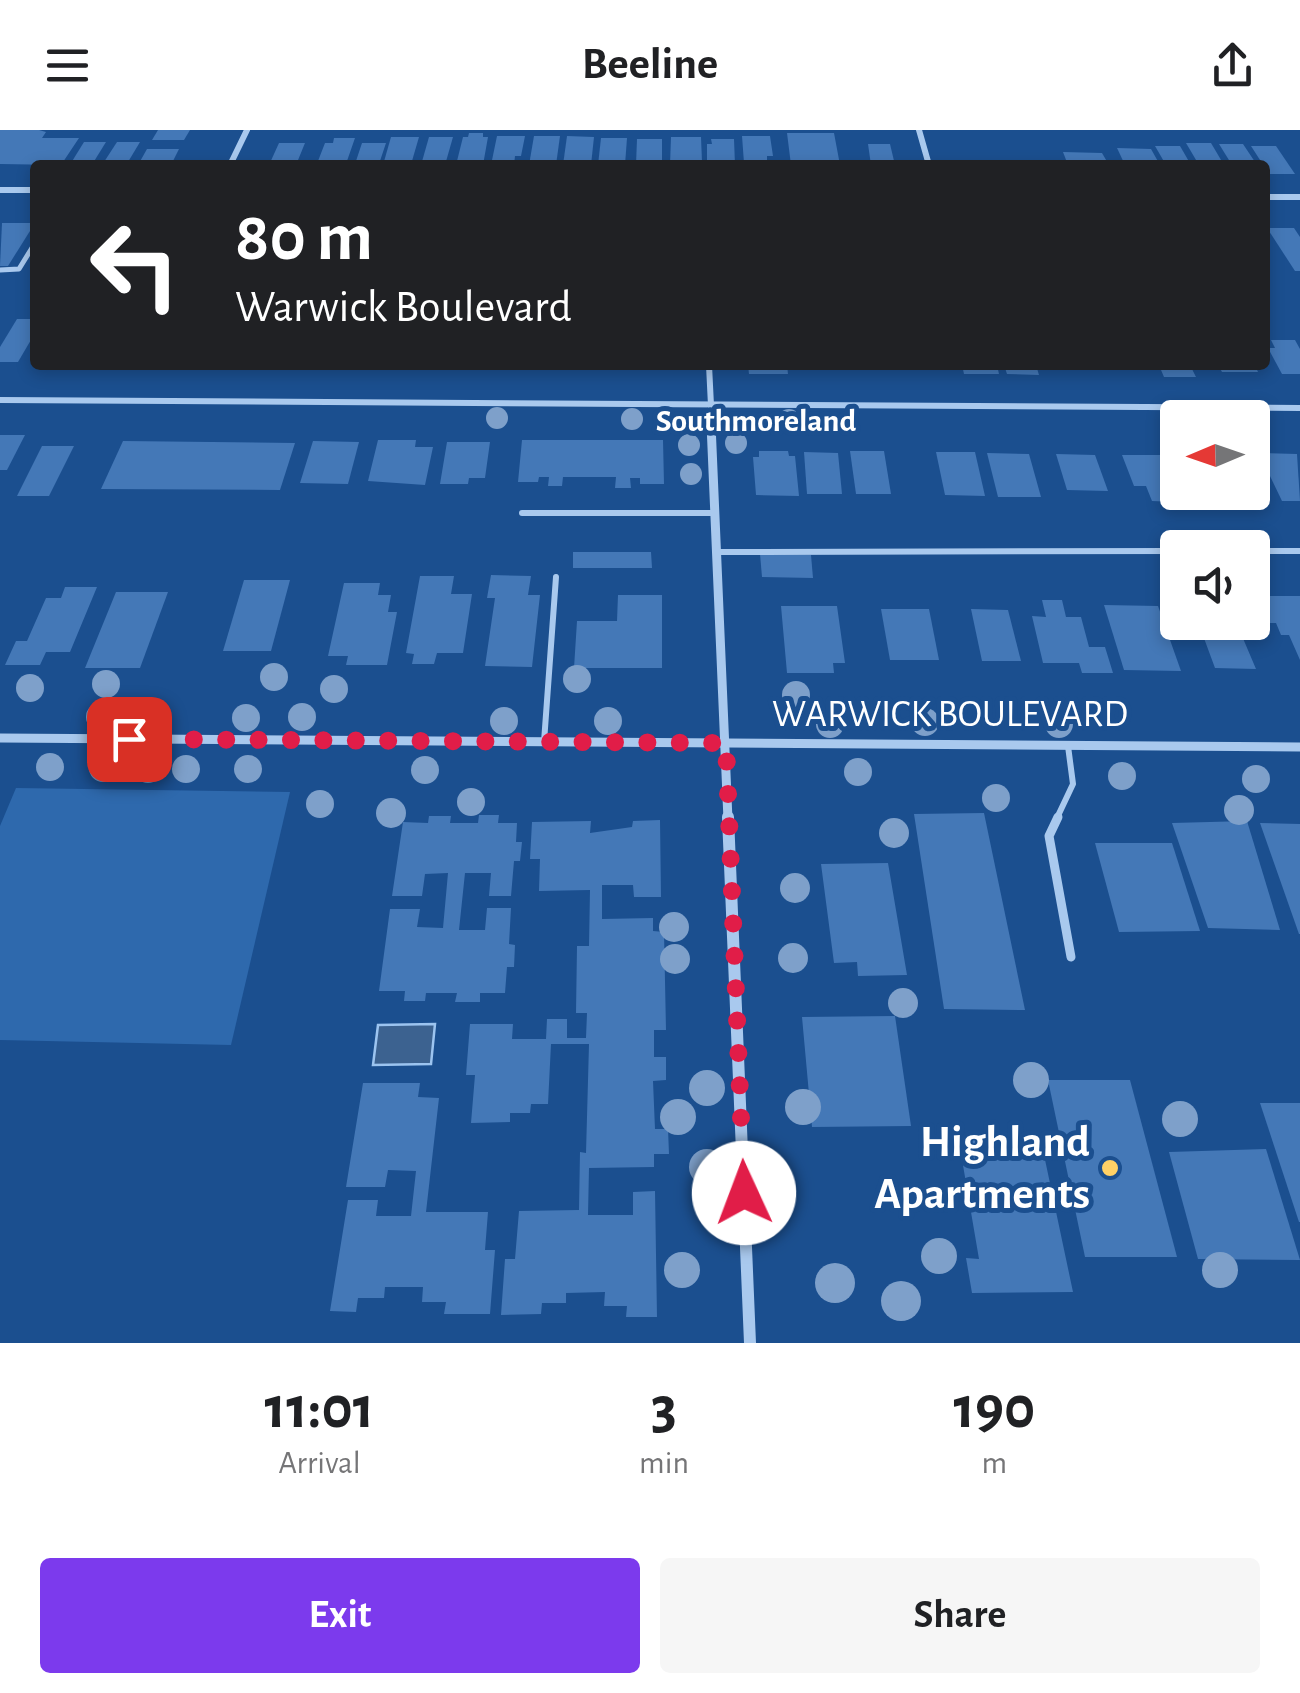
<!DOCTYPE html>
<style>
body{margin:0;font-family:"Alegreya Sans",sans-serif;background:#f6f6f6;color:#202124;height:100vh;display:flex;flex-direction:column;font-size:38px;white-space:nowrap}
*{box-sizing:border-box;margin:0}
p{font-size:32px;color:#757577}
.icon{flex:none;width:55px;height:55px;fill:none;stroke:currentColor;stroke-width:2;stroke-linecap:round;stroke-linejoin:round}
.map{position:relative;height:1213px;overflow:hidden}
.side{display:flex;flex-direction:column;background:#fff;flex:1}
.side>*{flex:none}
.hud{position:absolute;left:30px;top:30px;width:1240px;height:210px;border-radius:10px;box-shadow:0 5px 15px #0003;background:#202124;color:#fff;overflow:hidden}
.needle{width:65px;rotate:268deg}
.controls{position:absolute;left:1160px;top:270px;display:grid;gap:20px}
.controls a{display:grid;place-items:center;width:110px;height:110px;border-radius:10px;background:#fff;box-shadow:0 5px 15px #0003;font-size:50px}
.pin{position:absolute;display:grid;place-items:center;width:85px;height:85px;color:#fff;margin:-42px;border-radius:20px;box-shadow:0 5px 15px #0006}
.me{position:absolute;width:110px;margin:-55px;rotate:358deg;stroke-linejoin:round;filter:drop-shadow(0 0 8px #0008)}
.turn{display:flex;align-items:center;gap:35px;height:210px;padding:0 40px;font-size:45px}
.turn .icon{width:130px;height:130px;stroke-width:2.5}
.turn b{display:block;font-size:70px;line-height:85px}
.eta{display:flex;justify-content:space-evenly;align-items:center;height:170px;text-align:center}
.eta b{font-size:60px;font-weight:600;line-height:70px}
.primary-button{display:flex;gap:20px;margin-top:auto;padding:20px 40px}
.primary-button a{flex:1;height:115px;border-radius:10px;background:#7c3aed;color:#fff;font-size:40px;font-weight:600;line-height:115px;text-align:center}
.primary-button a+a{background:#f6f6f6;color:#202124}
header{display:flex;justify-content:space-between;align-items:center;height:130px;padding:0 40px;background:#fff;font-size:45px;font-weight:600}
.map>svg:first-child{display:block}
</style>
<header><svg class="icon" aria-label="menu" viewBox="0 0 24 24"><path d="M4 6h16M4 12h16M4 18h16"/></svg>Beeline<svg class="icon" aria-label="share" viewBox="0 0 24 24"><path d="M12 15V3M7 8l5-5 5 5M5 13v7h14v-7"/></svg></header>
<div class="map">
<svg width="1300" height="1213" viewBox="0 0 1300 1213">
<rect width="100%" height="100%" fill="#1b4f8f"/>
<!-- green -->
<path fill="#2e69ad" d="M16,658L290,662L231,915L0,910V696Z"/>
<!-- water -->
<path fill="#3c6290" stroke="#9cc4f0" stroke-width="2.5" d="M435,894L431,934L373,935L378,895Z"/>
<!-- building -->
<g fill="#4478b7">
<path d="M0,0H39L46,2L42,8H79L61,35L0,34Z"/>
<path d="M158,0H190L184,10H152Z"/>
<path d="M469,3H483V7H488L483,35H456L463,7H468Z"/>
<path d="M787,3H834L840,35H791Z"/>
<path d="M497,6H525L521,26H515L514,35H491Z"/>
<path d="M534,6H560L556,35H529Z"/>
<path d="M567,6L594,7L591,35H563Z"/>
<path d="M742,6H770L773,26H767V33H744Z"/>
<path d="M391,7H419L412,31L383,35Z"/>
<path d="M429,7H453L445,35H421Z"/>
<path d="M671,7H701L702,32L670,35Z"/>
<path d="M334,8H355L347,31H318L325,13H333Z"/>
<path d="M601,8H627L625,35H598Z"/>
<path d="M637,9H662V35H636Z"/>
<path d="M711,9H734L735,35H707V14H712Z"/>
<path d="M84,12H106L93,33H71Z"/>
<path d="M117,12H140L128,32H104Z"/>
<path d="M279,13H305L296,35H269Z"/>
<path d="M362,13H386L379,34H355Z"/>
<path d="M1186,13H1211L1224,35H1199Z"/>
<path d="M868,14H890L895,35H871Z"/>
<path d="M1219,14H1243L1257,35H1232Z"/>
<path d="M1155,16H1180L1191,35H1166Z"/>
<path d="M1251,16H1276L1295,44H1269Z"/>
<path d="M1117,18L1151,19L1160,35H1125Z"/>
<path d="M147,19H179L171,35H138Z"/>
<path d="M1063,22L1102,23L1109,35H1068Z"/>
<path d="M2,93H35L8,136H0Z"/>
<path d="M1267,98H1294L1300,107V141H1295Z"/>
<path d="M17,189H35V203L18,232H0V217Z"/>
<path d="M1271,210H1295L1300,219V244H1282L1268,218H1275Z"/>
<path d="M748,235H787L788,244H749Z"/>
<path d="M962,235H997L999,244H964Z"/>
<path d="M1004,235H1036L1039,245L1007,244Z"/>
<path d="M1149,235H1190L1196,247H1164L1161,240H1152Z"/>
<path d="M1218,235H1255L1258,242H1222Z"/>
<path d="M0,305H25L7,340H0Z"/>
<path d="M378,310H416L415,317H433L425,355L368,351Z"/>
<path d="M522,310H663L664,354H640V348H630L631,358H615L616,347H563L562,356H548L549,347H539L538,352H518Z"/>
<path d="M123,311L295,313L280,360L101,359Z"/>
<path d="M313,311L359,312L348,354L300,353Z"/>
<path d="M447,312H490L485,348H469L468,354H440Z"/>
<path d="M42,316H74L49,366H17Z"/>
<path d="M759,321H788L789,326H795L799,366L756,365L753,327H759Z"/>
<path d="M850,321H884L891,364H856Z"/>
<path d="M804,322L838,323L842,364H807Z"/>
<path d="M936,322H975L985,366L945,365Z"/>
<path d="M987,323L1029,324L1041,367H998Z"/>
<path d="M1259,323L1297,324L1300,371H1282Z"/>
<path d="M1056,324L1095,325L1108,361L1067,360Z"/>
<path d="M1122,325H1167L1170,334H1178V356H1169L1175,372L1152,371L1146,356H1134Z"/>
<path d="M1212,362H1250L1253,370H1215Z"/>
<path d="M573,422H651L652,438H573Z"/>
<path d="M760,424L811,425L813,448L762,447Z"/>
<path d="M491,445L531,446L528,465H540L532,537L485,536L495,468H487Z"/>
<path d="M420,446H454L451,464H472L463,523H437L434,534H412L414,524L406,523Z"/>
<path d="M244,450H290L271,521H223Z"/>
<path d="M344,453H380L378,465H391L388,482H397L387,535H346L348,526H328Z"/>
<path d="M65,457H97L70,522H46L40,535H5L16,511H27L46,468H61Z"/>
<path d="M116,462H168L140,538H85Z"/>
<path d="M618,465H662V538H574L577,491H617Z"/>
<path d="M1252,466H1300V530L1289,505H1281L1276,493H1252Z"/>
<path d="M1042,470H1062L1066,487H1081L1089,517H1105L1113,543H1082L1079,533H1043L1032,486L1046,487Z"/>
<path d="M1104,475L1158,476L1181,541L1124,540Z"/>
<path d="M781,476H837L845,533H833L834,543H787Z"/>
<path d="M881,479H929L939,530H890Z"/>
<path d="M971,479L1008,480L1021,531H982Z"/>
<path d="M1198,492H1244L1250,506H1242L1256,539L1215,538Z"/>
<path d="M984,683L1025,880L944,879L914,684Z"/>
<path d="M479,685H499L498,693H517L516,712H522L520,731H514L511,766H489L491,743H465L459,800H485L487,778H511L509,814L515,815L514,837H507L505,863H480V872H455L457,863H426L425,871H404L405,861H379L390,779H420L417,797L443,798L448,743L425,744L422,766H392L403,692L428,693L429,686H451L450,693H478Z"/>
<path d="M660,690L661,767H634L633,755H602V789L653,788V801L664,802L666,900H654V927H666V950L653,951L655,999H668L669,1024H654V1037L589,1038L588,1085H633V1062L655,1061L657,1187H626L627,1176H604L605,1162L566,1163V1173H542L541,1184L501,1185L505,1129H515L519,1081L579,1080L580,1022L586,1023L589,914H551L548,974H531L530,983H510V992L471,993L475,945H466L470,894H513L512,909H546L547,889H567V908H586L587,883H576L577,816H589L590,760L539,761L540,729H530L532,692L591,691L590,703L632,697L633,691Z"/>
<path d="M1247,691L1280,800L1208,798L1172,693Z"/>
<path d="M1260,693L1300,694V804H1299Z"/>
<path d="M1095,713H1172L1200,801L1119,802Z"/>
<path d="M888,733L907,845L858,846L857,832L834,833L821,734Z"/>
<path d="M895,886L911,996L812,997L802,887Z"/>
<path d="M1048,950H1130L1177,1127H1085Z"/>
<path d="M363,953H420L418,967L439,968L426,1082H488L485,1120H495L490,1184H444L446,1172H422L423,1157H385L384,1168H358L356,1182L330,1181L348,1070H378L376,1086H411L416,1041L388,1040L385,1057H346Z"/>
<path d="M1260,973H1300V1092H1299Z"/>
<path d="M958,1006H1040L1073,1162L972,1163L966,1128L979,1129Z"/>
<path d="M1266,1019L1300,1130L1198,1129L1169,1022Z"/>
</g>
<g fill="none" stroke-linecap="round" stroke-linejoin="round">
<!-- lane-far2 -->
<path stroke="#a9c9ee" stroke-width="5" d="M0,140L19,139L35,113"/>
<!-- lane-far1 -->
<g stroke="#a9c9ee" stroke-width="6">
<path d="M522,383H716"/>
<path d="M1252,421H1300"/>
<path d="M718,422L1178,421"/>
<path d="M544,612L556,447"/>
<path d="M1056,690L1073,654L1068,616"/>
</g>
<!-- lane -->
<path stroke="#a9c9ee" stroke-width="9" d="M1058,687L1049,706L1071,827"/>
<!-- street-far2 -->
<g stroke="#a9c9ee" stroke-width="6">
<path d="M919,0L929,35"/>
<path d="M230,35L247,0"/>
<path d="M0,60H35"/>
<path d="M1265,67H1300"/>
<path d="M709,235L712,296"/>
<path d="M0,270L1300,278"/>
</g>
<!-- street-far1 -->
<g stroke="#a9c9ee" stroke-width="9">
<path d="M711,294L728,690"/>
<path d="M0,608L1300,617"/>
</g>
<!-- street -->
<path stroke="#a9c9ee" stroke-width="12" d="M728,687L750,1213"/>
</g>
<!-- trees -->
<g fill="#7ea0ca">
<circle cx="497" cy="288" r="11"/>
<circle cx="632" cy="289" r="11"/>
<circle cx="789" cy="290" r="11"/>
<circle cx="736" cy="313" r="11"/>
<circle cx="689" cy="315" r="11"/>
<circle cx="691" cy="344" r="11"/>
<circle cx="274" cy="547" r="14"/>
<circle cx="577" cy="549" r="14"/>
<circle cx="106" cy="554" r="14"/>
<circle cx="30" cy="558" r="14"/>
<circle cx="334" cy="559" r="14"/>
<circle cx="796" cy="565" r="14"/>
<circle cx="100" cy="587" r="14"/>
<circle cx="302" cy="587" r="14"/>
<circle cx="246" cy="588" r="14"/>
<circle cx="504" cy="591" r="14"/>
<circle cx="608" cy="591" r="14"/>
<circle cx="925" cy="592" r="14"/>
<circle cx="830" cy="594" r="14"/>
<circle cx="1059" cy="594" r="14"/>
<circle cx="50" cy="637" r="14"/>
<circle cx="103" cy="638" r="14"/>
<circle cx="148" cy="639" r="14"/>
<circle cx="186" cy="639" r="14"/>
<circle cx="248" cy="639" r="14"/>
<circle cx="425" cy="640" r="14"/>
<circle cx="858" cy="642" r="14"/>
<circle cx="1122" cy="646" r="14"/>
<circle cx="1256" cy="649" r="14"/>
<circle cx="996" cy="668" r="14"/>
<circle cx="471" cy="672" r="14"/>
<circle cx="320" cy="674" r="14"/>
<circle cx="1239" cy="680" r="15"/>
<circle cx="391" cy="683" r="15"/>
<circle cx="894" cy="703" r="15"/>
<circle cx="795" cy="758" r="15"/>
<circle cx="674" cy="797" r="15"/>
<circle cx="793" cy="828" r="15"/>
<circle cx="675" cy="829" r="15"/>
<circle cx="903" cy="873" r="15"/>
<circle cx="1031" cy="950" r="18"/>
<circle cx="707" cy="958" r="18"/>
<circle cx="803" cy="977" r="18"/>
<circle cx="678" cy="987" r="18"/>
<circle cx="1180" cy="989" r="18"/>
<circle cx="707" cy="1037" r="18"/>
<circle cx="939" cy="1126" r="18"/>
<circle cx="682" cy="1140" r="18"/>
<circle cx="1220" cy="1140" r="18"/>
<circle cx="835" cy="1153" r="20"/>
<circle cx="901" cy="1171" r="20"/>
</g>
<g fill="none" stroke-linecap="round" stroke-linejoin="round">
<!-- route -->
<path stroke="#e11d48" stroke-width="18" stroke-dasharray="0 32.4" d="M129,609L726,613L744,1063"/>
</g>
<!-- markers -->
<circle fill="#ffd166" stroke="#1b4f8f" stroke-width="4" cx="1110" cy="1038" r="10"/>
<g text-anchor="middle" dominant-baseline="central" stroke-width="10" stroke-linejoin="round" paint-order="stroke">
<!-- far-neighbourhood labels -->
<g font-size="32" font-weight="bold" fill="#fff" stroke="#1b4f8f">
<text x="756" y="291">Southmoreland</text>
</g>
<!-- street labels -->
<g font-size="38" fill="#fff" stroke="#1b4f8f">
<text x="950" y="585">WARWICK BOULEVARD</text>
</g>
<!-- near-poi labels -->
<g font-size="45" font-weight="bold" fill="#fff" stroke="#1b4f8f" text-anchor="end">
<text x="1090" y="1012">Highland<tspan x="1090" dy="52">Apartments</tspan></text>
</g>
</g>
</svg>
<div class="controls">
<a><svg class="needle" viewBox="-14 -14 28 28"><path d="M0-13l5 13h-10z" fill="#e53935"/><path d="M0 13l5-13h-10z" fill="#757577"/></svg></a>
<a><svg class="icon" aria-label="sound" viewBox="0 0 24 24"><path d="M4 9h4l5-4v14l-5-4H4zM17 9q2 3 0 6"/></svg></a>
</div>
<div class="pin" style="left:129px;top:609px;background:#d93025"><svg class="icon" aria-label="arrive" viewBox="0 0 24 24"><path d="M6 21V4h12l-3 4 3 4H6"/></svg></div>
<svg class="me" style="left:744px;top:1063px" viewBox="-20 -20 40 40"><circle r="19" fill="#fff"/><path d="M0-13L10 11 0 6-10 11z" fill="#e11d48"/></svg>
<div class="hud">
<div class="turn"><svg class="icon" aria-label="left" viewBox="0 0 24 24"><path d="M17 20v-9H6M10 6l-5 5 5 5"/></svg><div><b>80 m</b>Warwick Boulevard</div></div>
</div>
</div>
<section class="side">
<div class="eta">
<div><b>11:01</b><p>Arrival</p></div>
<div><b>3</b><p>min</p></div>
<div><b>190</b><p>m</p></div>
</div>
<div class="primary-button"><a>Exit</a><a>Share</a></div>
</section>
